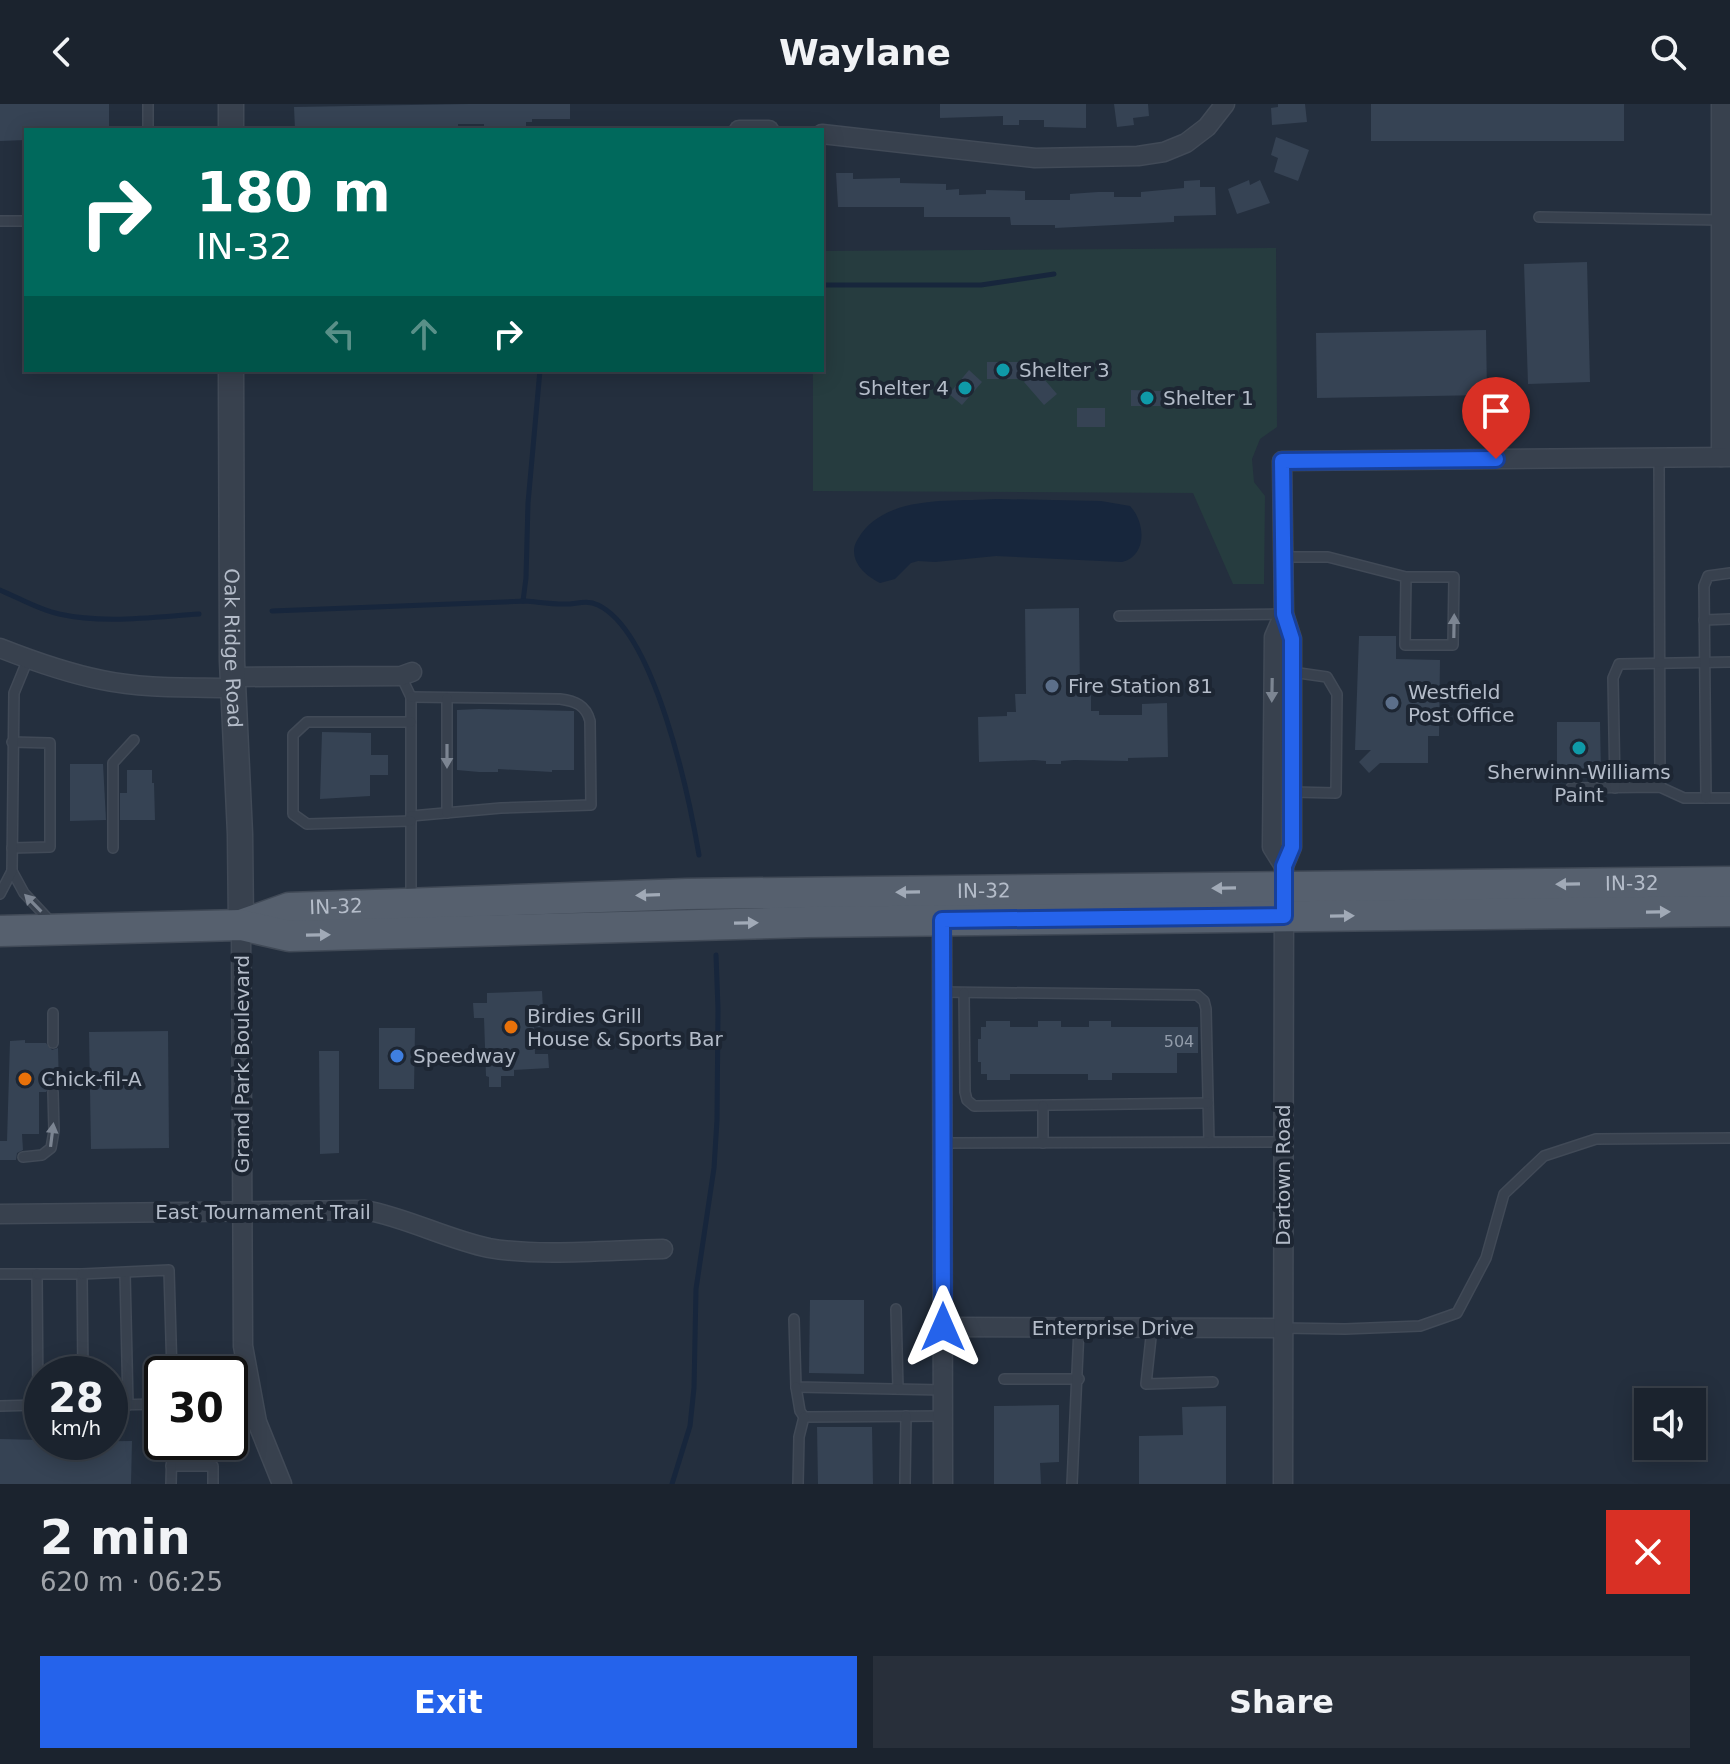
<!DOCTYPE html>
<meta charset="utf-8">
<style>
body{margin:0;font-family:"DejaVu Sans",sans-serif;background:#282f3a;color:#f1f3f6;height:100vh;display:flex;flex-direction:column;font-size:30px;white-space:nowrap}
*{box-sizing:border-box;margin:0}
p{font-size:26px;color:#a0a4aa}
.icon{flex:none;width:44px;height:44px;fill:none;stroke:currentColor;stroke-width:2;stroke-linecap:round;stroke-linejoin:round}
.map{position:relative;height:1380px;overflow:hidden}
.drawer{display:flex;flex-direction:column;background:#1b232e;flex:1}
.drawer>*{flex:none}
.top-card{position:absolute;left:24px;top:24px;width:800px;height:244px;border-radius:0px;box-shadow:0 4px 20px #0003,0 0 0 2px #39404a;background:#00695c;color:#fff;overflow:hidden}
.tools{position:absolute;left:1634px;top:1284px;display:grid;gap:16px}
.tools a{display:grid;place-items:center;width:72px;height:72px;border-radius:0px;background:#1b232e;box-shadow:0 4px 20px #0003,0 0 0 2px #39404a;font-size:40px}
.speed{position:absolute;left:24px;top:1252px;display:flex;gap:16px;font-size:40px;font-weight:700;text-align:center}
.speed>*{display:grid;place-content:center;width:104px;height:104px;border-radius:50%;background:#1b232e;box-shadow:0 4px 20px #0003,0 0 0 2px #39404a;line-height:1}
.speed small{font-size:20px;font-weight:400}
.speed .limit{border:4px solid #111;border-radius:12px;background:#fff;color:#111}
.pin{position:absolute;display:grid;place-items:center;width:68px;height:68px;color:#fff;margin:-82px -34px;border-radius:50% 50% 50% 0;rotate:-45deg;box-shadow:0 0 8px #0007}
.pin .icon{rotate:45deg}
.me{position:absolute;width:88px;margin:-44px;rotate:0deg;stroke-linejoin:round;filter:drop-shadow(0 0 6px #0008)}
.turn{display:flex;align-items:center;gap:28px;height:168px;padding:0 40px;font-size:36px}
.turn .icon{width:104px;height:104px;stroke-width:2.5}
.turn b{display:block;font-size:56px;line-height:68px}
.lanes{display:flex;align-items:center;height:76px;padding:0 40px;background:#0003;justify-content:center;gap:40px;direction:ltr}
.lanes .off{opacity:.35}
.round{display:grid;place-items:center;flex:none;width:84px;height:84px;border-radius:0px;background:#282f3a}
.summary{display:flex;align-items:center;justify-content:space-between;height:136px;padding:0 40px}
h1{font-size:48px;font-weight:700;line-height:60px}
.primary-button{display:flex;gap:16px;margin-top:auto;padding:16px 40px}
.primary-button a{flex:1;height:92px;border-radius:0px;background:#2563eb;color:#fff;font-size:32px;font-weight:700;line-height:92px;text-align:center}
.primary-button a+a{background:#282f3a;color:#f1f3f6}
header{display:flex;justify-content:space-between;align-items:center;height:104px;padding:0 40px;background:#1b232e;font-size:36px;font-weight:700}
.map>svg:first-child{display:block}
</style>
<header><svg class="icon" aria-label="back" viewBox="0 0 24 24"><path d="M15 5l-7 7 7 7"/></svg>Waylane<svg class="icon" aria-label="search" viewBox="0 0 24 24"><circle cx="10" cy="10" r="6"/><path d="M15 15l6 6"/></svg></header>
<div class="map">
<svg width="1730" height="1380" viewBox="0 0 1730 1380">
<rect width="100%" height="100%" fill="#242f3e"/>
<!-- green -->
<path fill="#263c3f" d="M1276,144L1277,323L1260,335L1252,355L1254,378L1265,392L1264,480H1233L1193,389L813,387V266H822V147Z"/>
<!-- water -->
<path fill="#17263c" d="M997,395L1101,397L1130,402C1146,419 1147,452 1122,458L996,452L935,458L918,457L911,459L895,475L880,479C868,473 854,462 854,447C854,440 858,435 861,430C890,390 954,398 997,395Z"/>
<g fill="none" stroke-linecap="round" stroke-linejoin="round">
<!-- stream -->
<g stroke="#17263c" stroke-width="5">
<path d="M822,181H981L1054,170"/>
<path d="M0,486C19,494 39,506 59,510C104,520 153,513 199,510"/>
<path d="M523,497L526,474L528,399L540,266"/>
<path d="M272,507L526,497C538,498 550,500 563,500C575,501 585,495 598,501C655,528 689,692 699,751"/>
<path d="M672,1380L690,1322L694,1284L696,1185L714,1064L717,1016L718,905L716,851"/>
</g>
</g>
<!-- building -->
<g fill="#364354">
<path d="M0,0H109V26H26V36L0,37Z"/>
<path d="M468,0H570V15H532V18H526V23H500L501,26H484V20H458V26H295L294,3Z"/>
<path d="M940,0H1086V24L1044,23V16H1019V21H1003V12L940,14Z"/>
<path d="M1114,0H1148L1149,12L1133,14L1134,21L1117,23Z"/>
<path d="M1278,0H1305L1307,18L1272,21L1271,4L1278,3Z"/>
<rect x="1371" y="0" width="253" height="37"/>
<path d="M1276,33L1309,46L1298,77L1274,68L1278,54L1271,51Z"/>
<path d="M836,69H853V75L900,74V79L946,80V86L959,85V91L986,90V86L1025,87V96H1070V90L1098,88H1114V93H1141V88L1184,84V77L1200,76V83H1215L1216,111L1174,112V118L1055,124V121H1011L1010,113H924V103H838Z"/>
<path d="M1249,76L1250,81L1260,76L1270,99L1237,110L1228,85Z"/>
<path d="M1587,158L1590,278L1528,280L1524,160Z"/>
<path d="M1486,226L1487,291L1317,294L1316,229Z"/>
<rect x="987" y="258" width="31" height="17"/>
<path d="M969,266L982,278L962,301L949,290Z"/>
<path d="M1037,267L1057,290L1044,301L1024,278Z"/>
<path d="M1131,286L1162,287V302H1131Z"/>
<rect x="1077" y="304" width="28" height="19"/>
<path d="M1079,504L1080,590H1091V607H1099V611H1142V600L1167,599L1168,653L1128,654V657L1074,656L1061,657V660H1046V657L1034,656L979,658L978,613L1007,612V608H1016L1015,590H1026L1025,505Z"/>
<path d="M1359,532H1396V555L1440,556L1439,632H1428V659H1380L1369,669L1359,658L1371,646H1355Z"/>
<path d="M479,605L574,607V666H552V668L498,665V668H479L457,666V606Z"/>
<path d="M1557,618H1600L1601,670H1557Z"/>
<path d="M322,628L371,629V651H388V671H370V692L320,695Z"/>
<path d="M70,660H103L106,716L70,717Z"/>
<path d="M127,666H152V679H154L155,716H120V689H127Z"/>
<path d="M542,887L544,923H534L535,950H548L549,964L514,966V972H501V983H489V973L486,972L484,914H474L473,899H487V889Z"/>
<path d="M986,917H1010V923H1038V917H1061V923H1089V917H1111V923H1198V949H1177V969H1112V976H1088V970H1010V976H987V970H981V958H978V935H981V923H986Z"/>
<path d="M379,924H415L414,985H379Z"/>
<path d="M168,927L169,1044L91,1045L89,928Z"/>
<path d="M25,936V939H46L52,946L58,944L59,984L52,981L46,988H39V1030H22L23,1046L17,1049L16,1056H0V1037H7L10,937Z"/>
<path d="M319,947H339V1049L320,1050Z"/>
<path d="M810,1196H864V1270L809,1269Z"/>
<path d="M1059,1301V1358L1040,1359L1041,1380H994V1302Z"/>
<path d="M1226,1302V1380H1139V1332L1183,1331L1182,1303Z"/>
<path d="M817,1323H872L873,1380H818Z"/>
<path d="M0,1335L42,1336V1338L132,1337L131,1380H0Z"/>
</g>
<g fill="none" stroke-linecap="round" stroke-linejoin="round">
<!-- service casing -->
<g stroke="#414a57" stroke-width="12">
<g id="service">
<path d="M148,0V26"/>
<path d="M1539,113L1720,116"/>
<path d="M0,117H26"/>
<path d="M1659,353L1660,683"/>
<path d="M1283,453H1328L1406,473H1454L1453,541H1405L1406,473"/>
<path d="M1119,512L1284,510"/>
<path d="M1704,516L1730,515"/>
<path d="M1292,568L1327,573L1337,590L1336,689L1292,688"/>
<path d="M401,572L411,593V795"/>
<path d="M411,593L560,595C575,597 586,601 590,617L591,701L501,704L411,712"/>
<path d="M447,594V709"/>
<path d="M411,618H307L293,631V710L307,720L411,717"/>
<path d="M1571,684L1660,683L1684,694H1730"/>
<path d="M1615,684L1613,574L1619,560L1730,558"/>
<path d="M1706,694L1704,482L1708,472L1730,469"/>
<path d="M12,744L50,743V639L12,638"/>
<path d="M113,744V659L134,636"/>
<path d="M12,767L24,789L51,818"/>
<path d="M0,790L12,767L14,589L28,555"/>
<path d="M942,888L1197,891L1204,897L1206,905L1209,1038"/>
<path d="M964,889L965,988L967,996L974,1002L1208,999"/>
<path d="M53,939V909"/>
<path d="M1043,1002V1039"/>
<path d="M943,1039L1283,1038"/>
<path d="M23,1053L42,1051L51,1044L54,1027L53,988"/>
<path d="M125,1169L128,1301"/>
<path d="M0,1170H37L38,1301L0,1302"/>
<path d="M37,1170H82L83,1270"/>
<path d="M82,1170L169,1166L172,1270"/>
<path d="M896,1205L898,1285"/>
<path d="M794,1215L796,1283L943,1286"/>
<path d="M1152,1224L1146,1280L1213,1278"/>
<path d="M1283,1224L1345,1225L1420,1222L1457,1209L1486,1154L1504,1090L1544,1052L1596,1035L1730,1034"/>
<path d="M230,1275L245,1260"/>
<path d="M1004,1275H1079"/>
<path d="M796,1283L800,1307L804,1313L943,1312"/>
<path d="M110,1301L162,1300"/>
<path d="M230,1309L257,1318"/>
<path d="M171,1362H213V1380"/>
<path d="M171,1380L172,1338"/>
<path d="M798,1380L799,1333L804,1313"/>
<path d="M905,1380L906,1312"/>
<path d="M1072,1380L1079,1224"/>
</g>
</g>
<!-- minor casing -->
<g stroke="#414a57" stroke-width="21">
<g id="minor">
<path d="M739,26H769"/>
<path d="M822,30L1035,54L1138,52L1164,48L1186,39L1207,23L1225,0"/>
<path d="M1721,353V0"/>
<path d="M0,544C33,557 67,569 102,576C144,585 189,583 233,584"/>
<path d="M233,573L401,572L412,568"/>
<path d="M1284,762L1272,743L1274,533L1284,510"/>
<path d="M942,816L943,1380"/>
<path d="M241,821L243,1242L257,1318L282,1380"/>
<path d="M0,1110L365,1106C408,1114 446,1135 489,1144C540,1153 611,1146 663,1145"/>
<path d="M943,1223L1283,1224"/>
<path d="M1283,1380L1284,762L1292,743V535L1284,510L1282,357L1730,353"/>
</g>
</g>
<!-- tertiary casing -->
<g stroke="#414a57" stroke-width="27">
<g id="tertiary">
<path d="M231,0V26"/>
<path id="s1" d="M231,266L232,557L240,730L241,821"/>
</g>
</g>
<!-- primary casing -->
<g stroke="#414a57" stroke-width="33">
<g id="primary">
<path id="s2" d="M241,821L289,804L687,790L1730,778"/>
<path d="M0,827L241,821L289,832L807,818L1730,807"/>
</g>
</g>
<!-- service -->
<use href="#service" stroke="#38414e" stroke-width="9"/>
<!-- minor -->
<use href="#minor" stroke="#38414e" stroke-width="18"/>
<!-- tertiary -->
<use href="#tertiary" stroke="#38414e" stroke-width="24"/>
<!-- primary -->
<use href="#primary" stroke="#56606e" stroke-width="30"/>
</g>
<!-- one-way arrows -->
<defs><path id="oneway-solid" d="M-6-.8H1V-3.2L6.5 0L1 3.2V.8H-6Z" transform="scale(2)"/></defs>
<g fill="#7c8592">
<use href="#oneway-solid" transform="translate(1454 522) rotate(-89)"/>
<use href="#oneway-solid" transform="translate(1272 586) rotate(91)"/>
<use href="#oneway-solid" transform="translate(447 652) rotate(90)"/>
<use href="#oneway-solid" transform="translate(33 799) rotate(-134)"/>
<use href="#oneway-solid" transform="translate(52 1031) rotate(-83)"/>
</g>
<g fill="#a1aab7">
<use href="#oneway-solid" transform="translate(1568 780) rotate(179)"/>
<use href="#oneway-solid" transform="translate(1224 784) rotate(179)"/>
<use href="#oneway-solid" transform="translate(908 788) rotate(179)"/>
<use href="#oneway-solid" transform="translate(648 791) rotate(178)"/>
<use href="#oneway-solid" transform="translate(1658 808) rotate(-1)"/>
<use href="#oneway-solid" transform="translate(1342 812) rotate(-1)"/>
<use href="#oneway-solid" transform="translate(746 819) rotate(-1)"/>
<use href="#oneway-solid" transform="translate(318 831) rotate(-1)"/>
</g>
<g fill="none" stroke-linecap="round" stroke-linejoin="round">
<!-- route casing -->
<g stroke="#184099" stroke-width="20">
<path id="route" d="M943,1223L942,816L1284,812V762L1292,743V535L1284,510L1282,357L1496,355"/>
</g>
<!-- route -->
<use href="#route" stroke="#2563eb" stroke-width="14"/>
</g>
<!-- markers -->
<g fill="#0f9aa8" stroke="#1d2633" stroke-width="3">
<circle cx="1003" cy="266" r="8"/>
<circle cx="965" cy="284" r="8"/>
<circle cx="1147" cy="294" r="8"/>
<circle cx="1579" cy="644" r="8"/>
</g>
<g fill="#5c6f8a" stroke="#1d2633" stroke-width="3">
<circle cx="1052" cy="582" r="8"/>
<circle cx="1392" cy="599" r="8"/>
</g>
<g fill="#e8710a" stroke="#1d2633" stroke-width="3">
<circle cx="511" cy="923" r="8"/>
<circle cx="25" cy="975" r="8"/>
</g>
<circle fill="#3f7fe0" stroke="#1d2633" stroke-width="3" cx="397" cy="952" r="8"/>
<g text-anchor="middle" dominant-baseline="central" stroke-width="8" stroke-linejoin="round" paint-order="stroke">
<!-- number labels -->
<g font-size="16" fill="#929caa">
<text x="1179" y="937">504</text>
</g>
<!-- poi labels -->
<g font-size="20" fill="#b4bcc9" stroke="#1d2633" text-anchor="start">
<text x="1019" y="266">Shelter 3</text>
<text x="949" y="284" text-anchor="end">Shelter 4</text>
<text x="1163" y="294">Shelter 1</text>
<text x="1068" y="582">Fire Station 81</text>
<text x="1408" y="588">Westfield<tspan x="1408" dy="23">Post Office</tspan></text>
<text x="1579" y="668" text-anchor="middle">Sherwinn-Williams<tspan x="1579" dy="23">Paint</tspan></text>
<text x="527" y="912">Birdies Grill<tspan x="527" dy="23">House &amp; Sports Bar</tspan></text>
<text x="413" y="952">Speedway</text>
<text x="41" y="975">Chick-fil-A</text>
</g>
<!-- street labels -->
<g font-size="20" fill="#b4bcc9" stroke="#1d2633">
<text stroke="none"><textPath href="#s1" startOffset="278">Oak Ridge Road</textPath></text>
<text stroke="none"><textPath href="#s2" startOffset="1394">IN-32</textPath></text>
<text stroke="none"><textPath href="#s2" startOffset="746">IN-32</textPath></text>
<text stroke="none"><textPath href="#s2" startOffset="98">IN-32</textPath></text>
<text transform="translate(242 960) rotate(-90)">Grand Park Boulevard</text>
<text transform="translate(1283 1071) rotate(-90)">Dartown Road</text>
<text x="263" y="1108">East Tournament Trail</text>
<text x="1113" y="1224">Enterprise Drive</text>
</g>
</g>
</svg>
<div class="tools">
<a><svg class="icon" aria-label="sound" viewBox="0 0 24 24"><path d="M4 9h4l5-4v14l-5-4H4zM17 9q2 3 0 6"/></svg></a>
</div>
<div class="speed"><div>28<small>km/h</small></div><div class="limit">30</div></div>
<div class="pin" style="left:1496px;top:355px;background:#d93025"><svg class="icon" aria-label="arrive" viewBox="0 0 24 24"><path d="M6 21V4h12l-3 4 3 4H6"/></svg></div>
<svg class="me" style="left:943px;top:1223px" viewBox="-20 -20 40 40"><path d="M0-17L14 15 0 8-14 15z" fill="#2563eb" stroke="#fff" stroke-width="4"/></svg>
<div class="top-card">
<div class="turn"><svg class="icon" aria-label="right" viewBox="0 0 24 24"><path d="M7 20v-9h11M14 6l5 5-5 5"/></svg><div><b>180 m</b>IN-32</div></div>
<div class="lanes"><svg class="icon off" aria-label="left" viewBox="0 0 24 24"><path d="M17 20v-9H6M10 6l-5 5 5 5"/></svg><svg class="icon off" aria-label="ahead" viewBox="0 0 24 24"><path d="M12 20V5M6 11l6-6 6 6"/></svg><svg class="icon" aria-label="right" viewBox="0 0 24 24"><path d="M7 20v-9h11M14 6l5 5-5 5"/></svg></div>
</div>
</div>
<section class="drawer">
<div class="summary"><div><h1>2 min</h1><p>620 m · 06:25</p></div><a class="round" style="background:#d93025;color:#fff"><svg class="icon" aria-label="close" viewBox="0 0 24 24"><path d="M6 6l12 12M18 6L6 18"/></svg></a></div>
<div class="primary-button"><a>Exit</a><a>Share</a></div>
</section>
